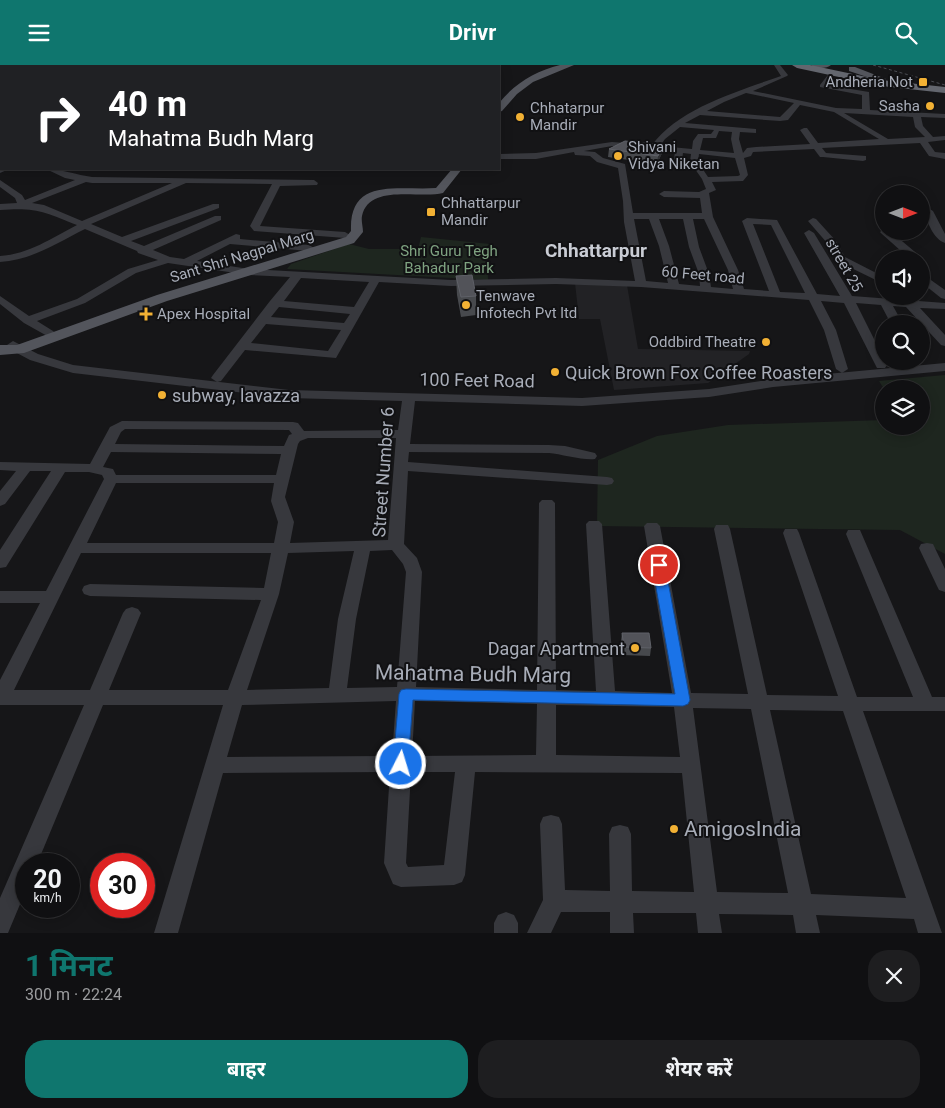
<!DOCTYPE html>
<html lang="hi">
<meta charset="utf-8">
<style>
body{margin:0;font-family:Roboto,"Noto Sans Devanagari",sans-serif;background:#1e1e20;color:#f1f3f6;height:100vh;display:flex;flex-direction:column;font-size:19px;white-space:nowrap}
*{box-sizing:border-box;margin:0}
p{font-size:16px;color:#9c9d9f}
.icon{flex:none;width:28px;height:28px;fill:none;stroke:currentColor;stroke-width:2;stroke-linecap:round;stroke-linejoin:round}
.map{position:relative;height:868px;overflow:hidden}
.details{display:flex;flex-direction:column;background:#101012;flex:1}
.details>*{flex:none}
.hud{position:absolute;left:0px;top:0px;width:500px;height:105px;box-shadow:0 2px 12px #0003,0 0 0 1px #303032;background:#202124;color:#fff;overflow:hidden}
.needle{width:32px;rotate:90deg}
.buttons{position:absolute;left:875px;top:120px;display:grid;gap:10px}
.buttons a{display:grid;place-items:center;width:55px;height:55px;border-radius:50%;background:#101012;box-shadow:0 2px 12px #0003,0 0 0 1px #303032;font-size:25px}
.speed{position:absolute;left:15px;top:788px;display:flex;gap:10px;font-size:25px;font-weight:700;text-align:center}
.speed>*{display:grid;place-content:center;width:65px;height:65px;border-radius:50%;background:#101012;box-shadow:0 2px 12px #0003,0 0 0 1px #303032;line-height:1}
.speed small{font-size:12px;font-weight:400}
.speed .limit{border:8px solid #d22;background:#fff;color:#111}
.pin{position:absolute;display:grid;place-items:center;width:42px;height:42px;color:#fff;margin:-21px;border:2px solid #fff;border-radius:50%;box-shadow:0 1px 5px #0007}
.me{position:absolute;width:55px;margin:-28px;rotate:5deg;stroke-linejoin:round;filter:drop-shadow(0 0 4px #0008)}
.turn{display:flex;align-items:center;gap:18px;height:105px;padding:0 25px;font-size:22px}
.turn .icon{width:65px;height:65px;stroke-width:2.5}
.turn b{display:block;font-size:35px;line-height:42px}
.round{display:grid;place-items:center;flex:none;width:52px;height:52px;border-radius:20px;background:#1e1e20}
.headline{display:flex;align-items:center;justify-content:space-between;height:85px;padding:0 25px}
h1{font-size:30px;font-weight:700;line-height:38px;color:#0f766e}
.button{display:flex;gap:10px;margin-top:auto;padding:10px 25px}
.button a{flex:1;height:58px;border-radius:20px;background:#0f766e;color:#fff;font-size:20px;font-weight:700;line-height:58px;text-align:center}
.button a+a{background:#1e1e20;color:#f1f3f6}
header{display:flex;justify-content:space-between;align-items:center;height:65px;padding:0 25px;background:#0f766e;color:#fff;font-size:22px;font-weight:700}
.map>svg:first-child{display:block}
</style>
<header><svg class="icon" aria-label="menu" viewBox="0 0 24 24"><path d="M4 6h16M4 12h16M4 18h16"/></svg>Drivr<svg class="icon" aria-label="search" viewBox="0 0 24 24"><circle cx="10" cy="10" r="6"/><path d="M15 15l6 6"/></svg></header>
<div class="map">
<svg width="945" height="868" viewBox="0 0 945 868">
<rect width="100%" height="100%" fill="#161618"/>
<!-- built -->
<path fill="#222225" d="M575,218L627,220L638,284L750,286L749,289L708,318L614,325L600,254H579Z"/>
<!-- green -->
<g fill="#1e261f">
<path d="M421,172L490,179L487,181L488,215L287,204L291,199L349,179L369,184H418Z"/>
<path d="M945,310V489L900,465L597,461L598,395L657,371L728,360L884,355V361H921V324H884L879,316Z"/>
</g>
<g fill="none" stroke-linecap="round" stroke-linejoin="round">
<!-- minor -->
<g fill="#37383d" fill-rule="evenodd">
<path d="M774,0H780L788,10L787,11L753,26L836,43L862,44V30L820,22V20L831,6L834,8L826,20L869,27L870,45L945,49V53L921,52L923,61L933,72L945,71V75L928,77L935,87L945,88V94L929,91L920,78L822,83L826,88L866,91V95L863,96L823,92H820L814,84L753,87L751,91L744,93L748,110L743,116L712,117L716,125L709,128L713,152L738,205L744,224L769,226L742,156L747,153L777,155L817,229L840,231L804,168L809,165L814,168L852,231L945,238V244L920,243L945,270V281L941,280L906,242L893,241L903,259H891L881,240L856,238L887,300L885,303H877L844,238L821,236L836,265L848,304L842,308L836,304L824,265L809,235L641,222L556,219L451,221L379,217L336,293L245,285L221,316L217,317L211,313L213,310L270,236L290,212L249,210L168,198L136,208L85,238L37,256L53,266L55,268L49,272L24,258L0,239V231L29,251L77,234L128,204L158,195L138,188L137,186L85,164C57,178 32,195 0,197V191C29,189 52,173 77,160C45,147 36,142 0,145V139L17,138L15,133L0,122V115L22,130L25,135L75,115L65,113L46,104C61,104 77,110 92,112L314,115L318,118L317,120L280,121L260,161L345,167L350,170L345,173L254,166L250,161L272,119L186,118L91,159L122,172L213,139H219V143L131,176L144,181L215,151H221V155L153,185L170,192L184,194L236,169L240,170V174L309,180L314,183L309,186L230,179L197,196L249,204L451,215L556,213L635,216L624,157L623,136L618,103L597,97L590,91L575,90L574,87L536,94H499V89L536,88L612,77L652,80C679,43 739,26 781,11ZM746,28L794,38L780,52L707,46L724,37ZM800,40L834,47L879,74L818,78L807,63H804L800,65L810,79L756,82L747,83L743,88L739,74L740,67L756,68V64L685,58L700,50L780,56L788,55ZM844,48L913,52L915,62L925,72L888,74ZM680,62L714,65L711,69H698L693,76L692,84L660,81L665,74ZM719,66L732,67L731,74L734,88L700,85L703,73H716ZM612,81L675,87L673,101L677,104L681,101L683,88L691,89L690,97L702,114L706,124L699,127L664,126L659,129L664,132L700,133L702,148H633L625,99L603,93L595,87L584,86ZM699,89L735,93L740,110L738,111L708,112L698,97ZM86,117L92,118H172L82,156L44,140L32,138ZM634,154H649L659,181L668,218L646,216ZM659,154H683L689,182L699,209L700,221L679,219L669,181ZM693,154H704L728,205L733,224L711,222L709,209L699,182ZM753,159L771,160L805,228L780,227ZM301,213L369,217L354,242L284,236ZM279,242L350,249L344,258L271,252ZM266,259L341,265L328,286L251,278Z"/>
<rect x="0" y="65" width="1" height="4"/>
<path d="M0,89L1,90V95H0Z"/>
<path d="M0,102L1,104H9L0,108Z"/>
<path d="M928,143L933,146L945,169V178C933,174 928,157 923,146Z"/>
<path d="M813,153L816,154L836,176L845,192L884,212V219L837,196L828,179L808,156Z"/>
<path d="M884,164V166H890L921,192L922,194L921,195V194H910L882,169L880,167Z"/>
<path d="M921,208L945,225V234L941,233L921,217Z"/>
<path d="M13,276L38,289L73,300L289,325L582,333L709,324L773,314L945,298V306L773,322L709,332L582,341L415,336L410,379L549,380L565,381L595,388L597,391L595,394C585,396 561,389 549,388L409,387L408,397L607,412L612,413L614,416L612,419L607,420L408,406L404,479L417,493L422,507L416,622L537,625L539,438L542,435H552L555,438L556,625L596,626L586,459L589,456H599L602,459L615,626L672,628L644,461L647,458H657L660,461L691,628L748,629L714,464L716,460H728L730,464L767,630L838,631L783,468L785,464H797L799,468L857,632H913L846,469L848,465H860L932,632H945V646H863L942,868H918L914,854L816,850L820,868H796L793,850L719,849L722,868H698L696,848H633L634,868H610V847H561L551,868H527L543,835L540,759L543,752L551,750L559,752L562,759L565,825L610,826L609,769L612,762L620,760L628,762L631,769L632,826L694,827L682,708L475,707L465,810L462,817L454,820L401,822L393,819L384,798L390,707L223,708L178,868H154L223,640H103L37,799H26V825L8,868H0V833L84,640H0V615L40,538H0V526H46L104,414L102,410L89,407H65L6,502L0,503V485L51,406H30L5,439L0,441V426L16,406L0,405V397L90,399L110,362L122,356L293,357L298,358L304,366L398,365L402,336L289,333L73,308L30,295L15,287L7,280ZM125,364L289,365L292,369L289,370L284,381L115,379L121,367ZM308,373H396L388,475L290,478L294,457L285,432L298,379L300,376ZM111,387L281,389L276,410H116L113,404L103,402ZM116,418H274L271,436L278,457L274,478H87ZM392,485L403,499L406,507L397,622L347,623L356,554L370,486ZM354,486L338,554L329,623L247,625L279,529L288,488ZM81,488H271L264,523L90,519L84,521L82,525L84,529L90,531L261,535L228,625H109L141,548L138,544L132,542L126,544L123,548L90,625H14ZM396,636L392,691L227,692L242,640ZM415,636L537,639L536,690L412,691ZM556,640L674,642L680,692L556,690ZM693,643L751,644L788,828L717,827ZM770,645L843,646L906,833L811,829ZM411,707H455L444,800L408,802L406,798Z"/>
<path d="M927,478L933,479L945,504V527L939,525L937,521L919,483L921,479Z"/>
<path d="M506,847L514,850L518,858V868H494V858L498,850Z"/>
</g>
<!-- major -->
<g fill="#53555c" fill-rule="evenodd">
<path d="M560,0H574L533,17L517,29L502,46L499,47V38C515,18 536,6 560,0Z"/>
<path d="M811,0H831C827,4 815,4 811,0Z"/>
<path d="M849,2H855L886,14L882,17L849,6Z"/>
<path d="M452,104H462L443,128C420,134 369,118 362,151C361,156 363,162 363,167L354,178L167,236L24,288L0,290V280H17L157,230L346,172L351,166C349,111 399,126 436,123Z"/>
</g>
<!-- highway -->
<path fill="#63666e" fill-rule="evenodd" d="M792,0H810L881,15L945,22V28L881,21L797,3Z"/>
<!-- rail -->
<path stroke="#4a4c52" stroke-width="1" stroke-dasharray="3 2.5" stroke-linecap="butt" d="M873,0L945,20"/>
</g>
<!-- wall -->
<g fill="#47494d">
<path d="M663,80L662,88L657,99L608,92L609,84Z"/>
<path d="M456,211L476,231V250L461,252L457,230Z"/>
<path d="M622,568L651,583L650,591L623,590L621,576Z"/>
</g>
<!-- shaded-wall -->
<path fill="#2f3033" d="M663,80L662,88L657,99L658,91Z"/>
<!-- building -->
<g fill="#525359" stroke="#5f6168">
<path d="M625,76L663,80L658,91L609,84Z"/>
<path d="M472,210L476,231L461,232L456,211Z"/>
<path d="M889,256L907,257L908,259H890Z"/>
<path d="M622,568H649L651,583L624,582Z"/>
</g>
<!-- route -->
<path fill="#1a73e8" stroke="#114b97" d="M659,496L665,500L690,635L688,639L683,641L413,635L408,699L406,703L401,705L395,703L393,699L399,629L401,625L406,624L675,629L652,500Z"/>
<!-- markers -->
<g fill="#f2b134" stroke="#111113" stroke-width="2">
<rect x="918" y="12" width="10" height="10" rx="2.5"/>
<circle cx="930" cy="41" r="5"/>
<circle cx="520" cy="52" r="5"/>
<circle cx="618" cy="91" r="5"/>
<rect x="426" y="142" width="10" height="10" rx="2.5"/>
<circle cx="466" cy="240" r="5"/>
<path d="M143.5 241.5h5v5h5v5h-5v5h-5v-5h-5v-5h5z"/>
<circle cx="766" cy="277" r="5"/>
<circle cx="555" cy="307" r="5"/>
<circle cx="162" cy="330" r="5"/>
<circle cx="635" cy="583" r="5"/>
<circle cx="674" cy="764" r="5"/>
</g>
<g text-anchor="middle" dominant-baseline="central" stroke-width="4" stroke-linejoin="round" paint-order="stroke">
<!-- far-poi labels -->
<g font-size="15" fill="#a8adb8" stroke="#111113" text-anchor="start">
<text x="913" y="17" text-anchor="end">Andheria Not</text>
<text x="920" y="41" text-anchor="end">Sasha</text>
<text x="530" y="43">Chhatarpur<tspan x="530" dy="17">Mandir</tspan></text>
<text x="628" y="82">Shivani<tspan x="628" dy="17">Vidya Niketan</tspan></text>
<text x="441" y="138">Chhattarpur<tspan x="441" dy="17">Mandir</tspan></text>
<text x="476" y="231">Tenwave<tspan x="476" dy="17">Infotech Pvt ltd</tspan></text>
<text x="157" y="249">Apex Hospital</text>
<text x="756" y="277" text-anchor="end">Oddbird Theatre</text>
</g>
<!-- far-park labels -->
<g font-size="15" fill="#7fa381" stroke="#111113">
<text x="449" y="186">Shri Guru Tegh<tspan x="449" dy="17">Bahadur Park</tspan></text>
</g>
<!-- far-street labels -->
<g font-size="15" fill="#a8adb8" stroke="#111113">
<text transform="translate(242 191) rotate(-17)">Sant Shri Nagpal Marg</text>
<text transform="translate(844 200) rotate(60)">street 25</text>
<text transform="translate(703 210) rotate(5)">60 Feet road</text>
</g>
<!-- poi labels -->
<g font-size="18" fill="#a8adb8" stroke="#111113" text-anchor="start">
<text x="565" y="307">Quick Brown Fox Coffee Roasters</text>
<text x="172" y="330">subway, lavazza</text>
<text x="625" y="583" text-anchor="end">Dagar Apartment</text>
</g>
<!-- street labels -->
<g font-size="18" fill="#a8adb8" stroke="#111113">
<text transform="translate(477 315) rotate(1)">100 Feet Road</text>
<text transform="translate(383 407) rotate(-86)">Street Number 6</text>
</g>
<!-- far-district labels -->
<g font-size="19" font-weight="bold" fill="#c9ccd4" stroke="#111113">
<text x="596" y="185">Chhattarpur</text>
</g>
<!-- near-street labels -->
<g font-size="21" fill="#a8adb8" stroke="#111113">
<text transform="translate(473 609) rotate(1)">Mahatma Budh Marg</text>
</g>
<!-- near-poi labels -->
<g font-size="21" fill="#a8adb8" stroke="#111113" text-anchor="start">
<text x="684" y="764">AmigosIndia</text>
</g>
</g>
</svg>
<div class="buttons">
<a><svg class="needle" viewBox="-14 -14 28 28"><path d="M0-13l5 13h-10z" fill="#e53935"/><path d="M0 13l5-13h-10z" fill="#9c9d9f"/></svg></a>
<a><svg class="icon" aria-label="sound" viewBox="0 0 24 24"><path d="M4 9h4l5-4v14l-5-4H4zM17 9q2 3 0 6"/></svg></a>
<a><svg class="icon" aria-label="search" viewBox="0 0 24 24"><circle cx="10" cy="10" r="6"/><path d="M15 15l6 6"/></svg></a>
<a><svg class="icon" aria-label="layers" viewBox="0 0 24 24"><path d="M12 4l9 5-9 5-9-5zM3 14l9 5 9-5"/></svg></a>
</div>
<div class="speed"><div>20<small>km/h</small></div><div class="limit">30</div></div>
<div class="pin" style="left:659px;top:500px;background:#d93025"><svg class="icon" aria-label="arrive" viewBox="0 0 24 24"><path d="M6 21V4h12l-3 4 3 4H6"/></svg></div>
<svg class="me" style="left:401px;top:699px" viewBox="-20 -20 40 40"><circle r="17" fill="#1a73e8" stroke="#fff" stroke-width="3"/><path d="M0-11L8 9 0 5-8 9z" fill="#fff"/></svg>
<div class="hud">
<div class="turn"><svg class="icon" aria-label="right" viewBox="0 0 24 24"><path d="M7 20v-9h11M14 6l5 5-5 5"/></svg><div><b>40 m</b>Mahatma Budh Marg</div></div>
</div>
</div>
<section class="details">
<div class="headline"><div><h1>1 मिनट</h1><p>300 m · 22:24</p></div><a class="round"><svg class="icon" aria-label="close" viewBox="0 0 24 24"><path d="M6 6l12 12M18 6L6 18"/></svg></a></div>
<div class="button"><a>बाहर</a><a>शेयर करें</a></div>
</section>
